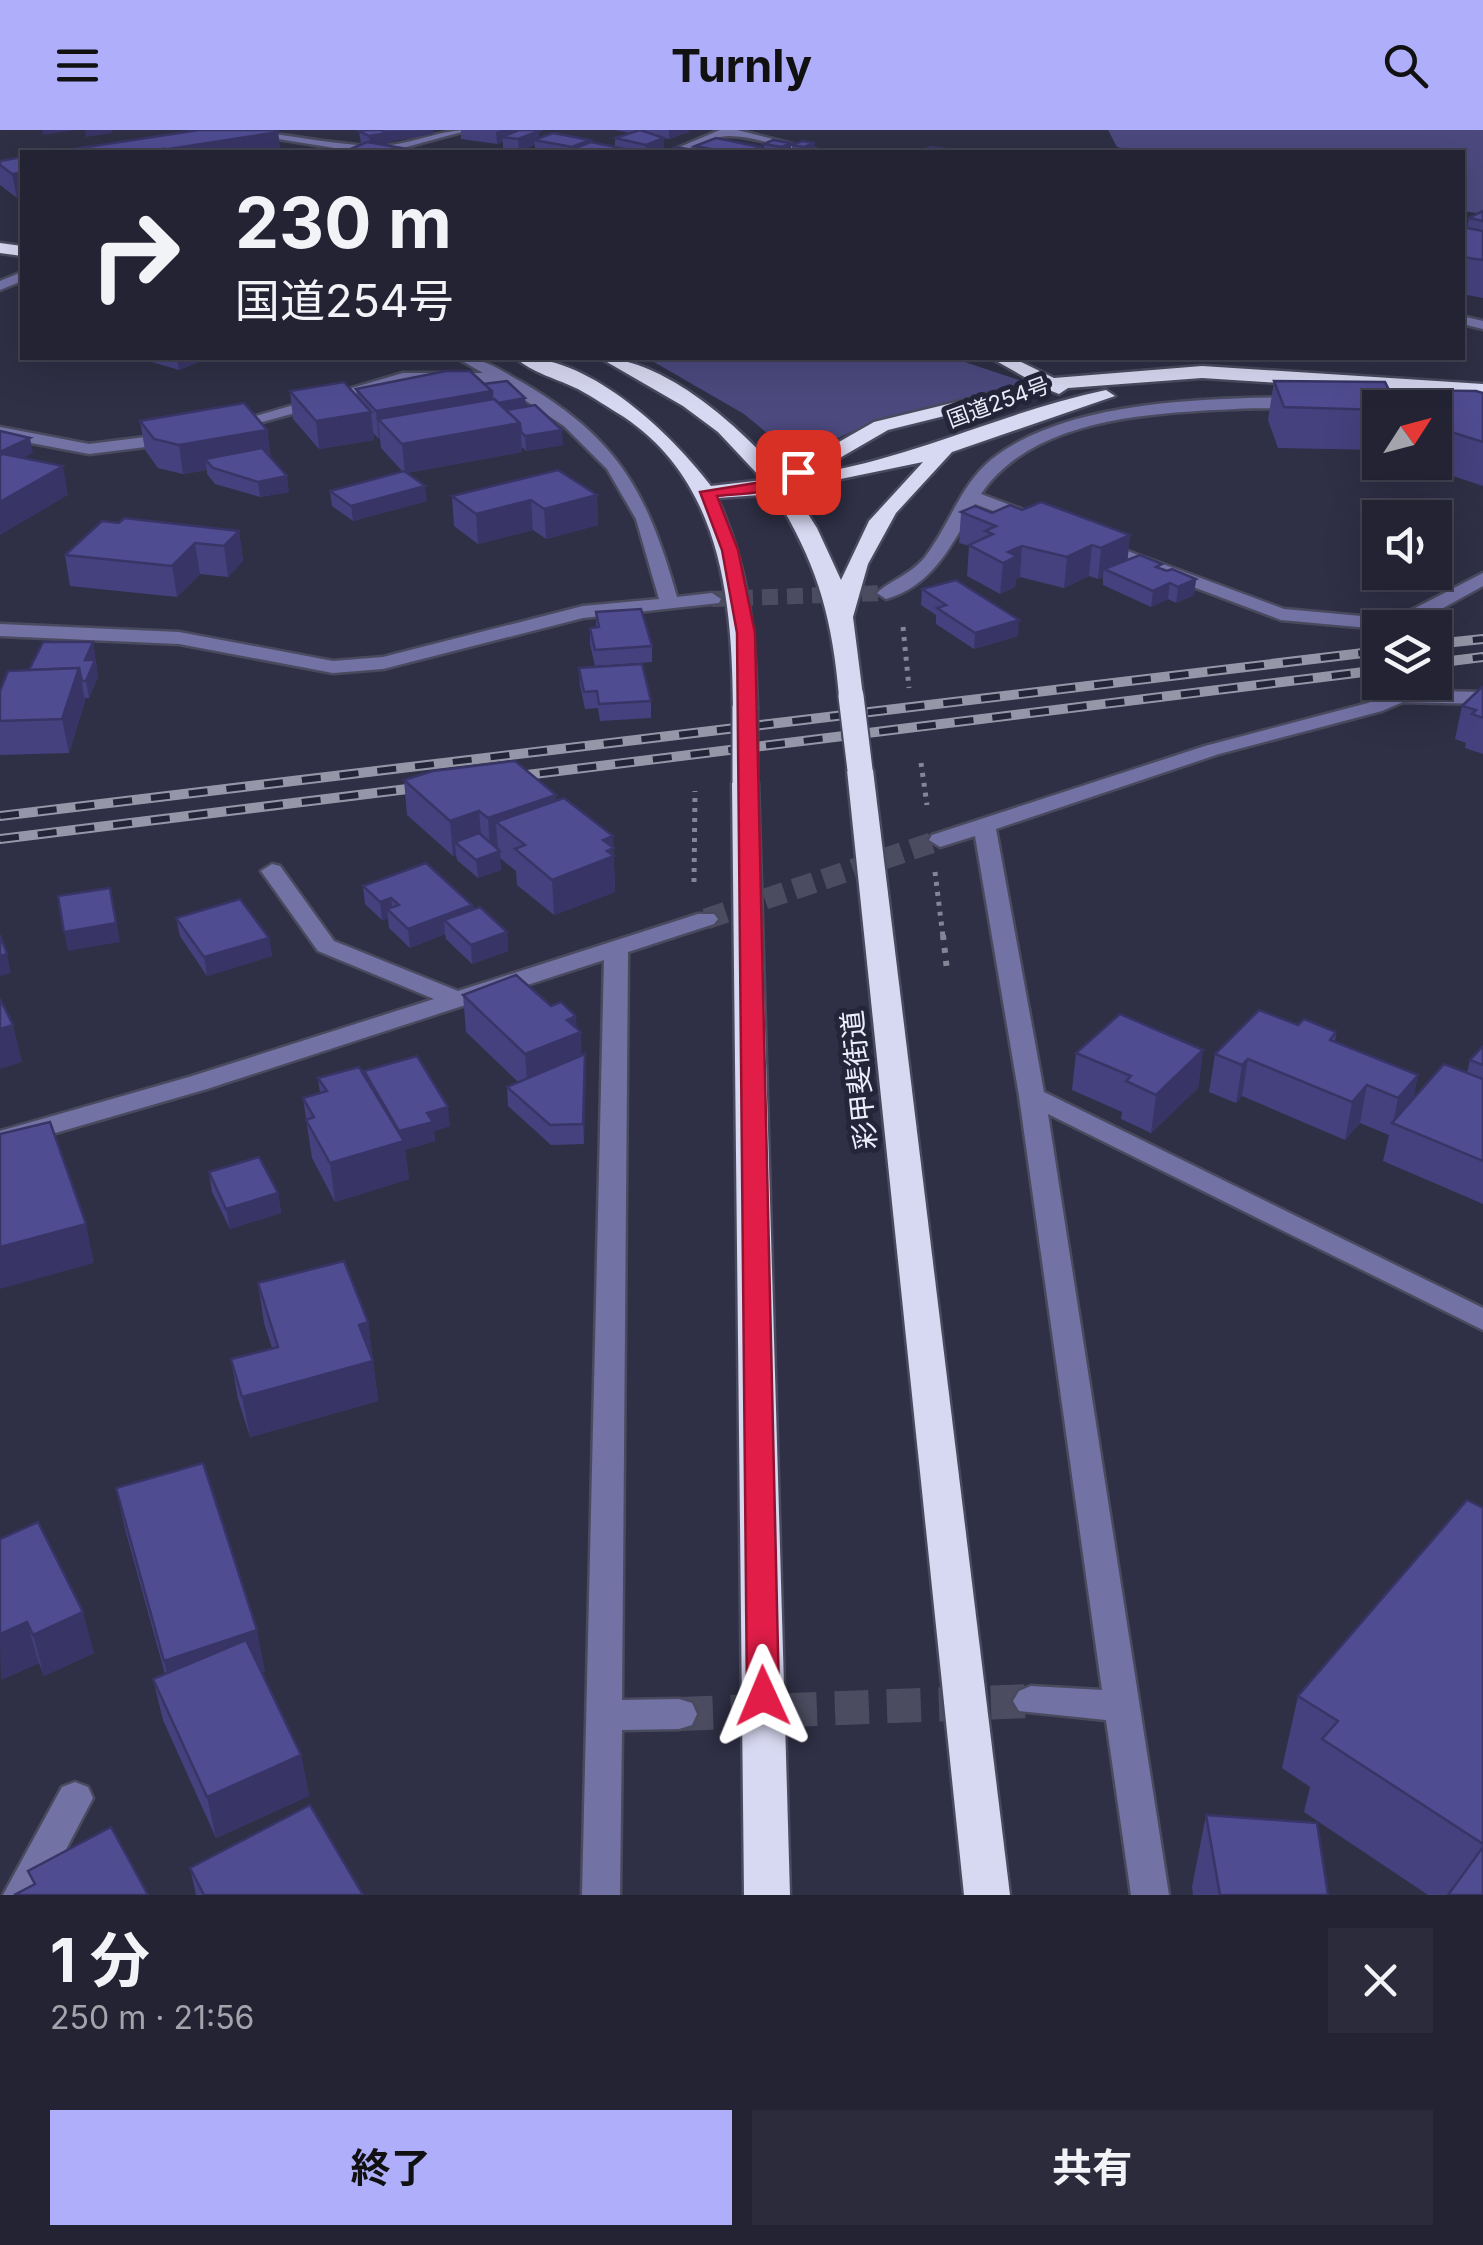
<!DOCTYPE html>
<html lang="ja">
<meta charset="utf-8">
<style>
body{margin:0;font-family:Inter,"Noto Sans JP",sans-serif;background:#2b2b3c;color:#f1f3f6;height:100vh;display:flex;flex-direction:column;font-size:38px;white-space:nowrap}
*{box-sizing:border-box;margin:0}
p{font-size:32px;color:#a3a4ac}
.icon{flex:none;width:55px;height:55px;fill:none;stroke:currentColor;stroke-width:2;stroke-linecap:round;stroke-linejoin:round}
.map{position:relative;height:1765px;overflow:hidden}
.details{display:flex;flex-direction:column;background:#232334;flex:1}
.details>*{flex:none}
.banner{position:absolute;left:20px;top:20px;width:1445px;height:210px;border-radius:0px;box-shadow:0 10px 40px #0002,0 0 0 2px #40404f;background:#232334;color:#f1f3f6;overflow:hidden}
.needle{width:65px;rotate:54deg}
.controls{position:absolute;left:1362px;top:260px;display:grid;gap:20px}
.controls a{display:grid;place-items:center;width:90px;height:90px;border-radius:0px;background:#232334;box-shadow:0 10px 40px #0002,0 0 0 2px #40404f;font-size:50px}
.pin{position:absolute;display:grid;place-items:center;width:85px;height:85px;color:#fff;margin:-42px;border-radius:20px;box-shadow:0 5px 15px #0006}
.me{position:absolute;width:110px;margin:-55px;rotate:359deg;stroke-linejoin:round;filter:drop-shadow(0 0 8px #0008)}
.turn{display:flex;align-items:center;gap:35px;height:210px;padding:0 50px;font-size:45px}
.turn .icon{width:130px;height:130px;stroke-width:2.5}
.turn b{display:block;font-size:70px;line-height:85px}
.round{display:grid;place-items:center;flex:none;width:105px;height:105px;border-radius:0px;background:#2b2b3c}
.headline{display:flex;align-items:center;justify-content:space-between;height:170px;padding:0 50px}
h1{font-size:60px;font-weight:700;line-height:75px}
.action{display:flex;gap:20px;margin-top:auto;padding:20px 50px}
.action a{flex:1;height:115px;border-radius:0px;background:#afaefa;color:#111;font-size:40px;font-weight:700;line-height:115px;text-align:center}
.action a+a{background:#2b2b3c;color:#f1f3f6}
header{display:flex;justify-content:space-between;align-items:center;height:130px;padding:0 50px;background:#afaefa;color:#111;font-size:45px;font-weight:700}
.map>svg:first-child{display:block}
</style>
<header><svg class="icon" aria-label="menu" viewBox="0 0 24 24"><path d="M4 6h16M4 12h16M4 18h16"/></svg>Turnly<svg class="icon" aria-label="search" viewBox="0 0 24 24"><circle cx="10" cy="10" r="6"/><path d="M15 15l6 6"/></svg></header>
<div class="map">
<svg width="1483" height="1765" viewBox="0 0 1483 1765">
<rect width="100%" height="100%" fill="#2f2f45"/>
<!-- green -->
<g fill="#4b497e">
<path d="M1108,0H1483V84L1463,81L1462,22H1139L1117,17Z"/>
<path d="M647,228H953L1025,252L873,292L796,327L744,284Z"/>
</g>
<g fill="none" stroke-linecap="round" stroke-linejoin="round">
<!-- minor-tunnel-far2 -->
<path stroke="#4c4c60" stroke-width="16" stroke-dasharray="16 9" stroke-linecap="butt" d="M712,469L886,463"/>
<!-- minor-tunnel-far1 -->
<path stroke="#4c4c60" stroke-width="21" stroke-dasharray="21 10" stroke-linecap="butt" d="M706,789L940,710"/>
<!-- minor-tunnel -->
<path stroke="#4c4c60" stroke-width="34" stroke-dasharray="34 18" stroke-linecap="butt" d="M679,1584L1031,1571"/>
<!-- minor casing -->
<g stroke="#4a4a5f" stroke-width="5">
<g id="minor">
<path d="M220,0C270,0 319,13 369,16C401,19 435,0 469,0L388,22H360Z"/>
<path d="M720,0H737L824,22C792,24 761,6 729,6C708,6 690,23 668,22Z"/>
<path d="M22,142V151L0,160V151Z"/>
<path d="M1462,186L1483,191V199L1462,194Z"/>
<path d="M457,228C481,226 500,240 520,251C618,308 647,361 677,467L712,463L721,469L719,473L583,488L383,539L333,543L179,514L0,506V494L179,502L333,531L383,527L583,476L659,469L636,389L607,339L564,296L499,253H404L226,302L218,297L403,243H483Z"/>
<path d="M1305,267L1311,269V275C1286,280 1259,277 1234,279C1151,283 1032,288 981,364L1039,386V394H1027L975,374C953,413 933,456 886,469L877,463C892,449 909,446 925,427C951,393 960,355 992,329C1068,269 1212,268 1305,267Z"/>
<path d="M0,297L89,314L178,303L186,308L178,313L89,324L0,307Z"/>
<path d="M1098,410L1284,479L1394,489L1483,443V456L1407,498L1380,499L1281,490L1092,419L1089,415Z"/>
<path d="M1400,560L1483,562V574L1403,572L1382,581L1219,624L996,699L1044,962L1483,1178V1200L1048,984L1169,1765H1131L1106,1590L1019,1581L1013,1571L1019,1561L1031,1556L1102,1560L1019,966L975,706L940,717L929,710L932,705L1205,616L1368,573Z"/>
<path d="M272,734L280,736L334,811L458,861L698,784H714L718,789L714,794L628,822L622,1570L679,1569L692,1573L697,1584L692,1595L679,1599L622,1600L620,1765H582L604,830L207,959L0,1019V1001L189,947L434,869L318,821L261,741Z"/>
<path d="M75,1652L88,1657L93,1668L42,1765H3L62,1657Z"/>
</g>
</g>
<!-- highway casing -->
<g stroke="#4a4a5f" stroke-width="5">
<g id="highway">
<path d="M0,113L22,116V126L0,123Z"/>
<path d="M516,228C587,223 671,303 711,356L763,350L718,302L683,276L600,228C664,228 742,298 781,345L874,292L1035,253L991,228H1013L1054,248L1202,236L1483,254V266L1202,248L1068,258L1059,264L1049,260L888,300L812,344C914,328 1005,281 1106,260L1115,266L952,322L896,383L868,434L853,487L863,566L851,573L839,566C832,486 817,433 774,364L717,368C749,436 755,504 757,578L745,585L733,578C732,470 722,353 624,287C609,278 593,267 578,259C558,249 532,243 516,228ZM923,332L869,391L841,450L817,398L792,359Z"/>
<path d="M860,632L873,640L1010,1765H964L847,640Z"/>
<path d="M745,645L758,653L790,1765H744L732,653Z"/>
</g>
</g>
<!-- path-far1 -->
<g stroke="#848597" stroke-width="5" stroke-dasharray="4 6" stroke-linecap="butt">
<path d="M903,497L909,558"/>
<path d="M921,633L927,675"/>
<path d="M935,742L943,807"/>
<path d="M694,752L695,661"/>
</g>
<!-- path -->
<path stroke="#848597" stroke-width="6" stroke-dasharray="5 8" stroke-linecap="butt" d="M943,805L947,840"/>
<!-- minor -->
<use href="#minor" fill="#7372a5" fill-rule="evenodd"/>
<!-- highway -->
<use href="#highway" fill="#d7d8f1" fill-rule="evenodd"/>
<!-- rail casing -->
<g stroke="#9596a7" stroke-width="10">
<g id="rail">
<path d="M1435,514L1483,509"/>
<path d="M1435,533L1483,527"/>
<path d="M502,648L1380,540"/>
<path d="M0,686L1380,521"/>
<path d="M0,709L432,656"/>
</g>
</g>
<!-- rail -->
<use href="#rail" stroke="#25253a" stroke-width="6" stroke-dasharray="19" stroke-linecap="butt"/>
<!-- highway-bridge casing -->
<g stroke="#4a4a5f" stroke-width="29" stroke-linecap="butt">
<g id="highway-bridge">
<path d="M851,566L860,640"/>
<path d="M745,578V653"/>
</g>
</g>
<!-- highway-bridge -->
<use href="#highway-bridge" stroke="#d7d8f1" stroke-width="25"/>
</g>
<!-- wall -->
<g fill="#45417e">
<path d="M367,0H433V4L388,12V14L383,15L363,14L361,13L359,1Z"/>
<path d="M461,0H532L539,1V9L590,10V12L615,17V8L630,3L615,0H689V2L669,9L664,8V20L657,22H535V15L519,21L503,18V12L497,14L461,9Z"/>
<path d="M773,10L791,22H764V14Z"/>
<path d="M802,11L814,22H792V15Z"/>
<path d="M695,16L760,22H664L695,21Z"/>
<path d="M22,27V67L17,68L0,55V31Z"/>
<path d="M1483,81V168L1462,164V97L1467,98L1469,88Z"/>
<path d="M138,228H209L179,240Z"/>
<path d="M1274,251L1389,260L1483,263V356L1411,332H1435V278H1380V320L1278,318L1268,290Z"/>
<path d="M484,254L525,276L563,315L526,321L522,317V322L406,343L427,371L353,391L332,376L330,361L403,342L381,318L380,309H379L373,303L374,310L319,319L293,289L290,261L357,266L356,259Z"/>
<path d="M140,291L267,300L271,328L289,362L260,367L215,354L207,344V340L183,344L158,338L145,320Z"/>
<path d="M597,365L598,395L546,409L533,400L478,414L454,396L452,366Z"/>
<path d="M1022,380L1130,405L1127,430L1196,449L1194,465L1176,473L1168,469L1151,477L1103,455V447L1098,449L1089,446L1064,458L1020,447L1016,449L1015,457L1000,464L967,446L969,416L959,413L961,382L992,383Z"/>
<path d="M239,401L243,431L228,447L200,444L177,467L70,456L65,425Z"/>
<path d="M922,459L1018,506L974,519L936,494V485L921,475Z"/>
<path d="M596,482L652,516V532L595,536L590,514V498L596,497Z"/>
<path d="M93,512L98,547L89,568H85V571L69,623L0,625V561L29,540Z"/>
<path d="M579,538L651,571V588L600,591L598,578L585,579L580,555Z"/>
<path d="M1483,557V624L1465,618L1466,613L1455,609L1462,576Z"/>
<path d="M404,650L556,670L613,706L615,762L554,785L517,755L516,741L500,728L501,740L478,748L457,730L456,725L453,726L407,685Z"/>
<path d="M363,756L472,775L473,780L507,802L508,821L472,834L446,809L445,804L410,818L389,798L388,788L382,790L365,774Z"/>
<path d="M176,788L269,808L272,826L207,846L180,806Z"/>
<path d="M463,865L551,876L577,899L582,926L585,924L584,1014L551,1015L508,976L507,957L518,952L466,902Z"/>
<path d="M1336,902L1335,912L1418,945L1413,969L1467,943L1470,930L1483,916V1074L1383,1031L1389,1005L1360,993L1345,1010L1242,966L1236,973L1209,962L1215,924Z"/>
<path d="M1203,920L1198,958L1151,1003L1121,989L1122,982L1072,960L1076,923Z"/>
<path d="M364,941L450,996L434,1001L435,1011L405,1020L409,1049L335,1072L312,1028L303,968L320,963L318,948L364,946Z"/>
<path d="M209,1042L278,1063L281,1083L230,1099L212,1062Z"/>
<path d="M258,1153L368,1192L378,1271L250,1307L238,1269L231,1229L272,1218L264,1193Z"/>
<path d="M116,1358L265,1541L261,1542L301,1625L309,1666L216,1708L163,1590L153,1549L165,1544L125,1399Z"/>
<path d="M1483,1378V1765H1428L1304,1682L1310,1657L1282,1638L1298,1566Z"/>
<path d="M0,1409L94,1523L44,1546L39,1533L1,1550Z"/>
<path d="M1206,1685L1328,1765H1193L1192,1757Z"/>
<path d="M190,1738L363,1765H196Z"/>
</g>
<!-- shaded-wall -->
<g fill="#383566">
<path d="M42,0H76L43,5Z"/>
<path d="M85,0H112V3L86,7Z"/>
<path d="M433,0V4L388,12V14L370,18L369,6L387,3V1Z"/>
<path d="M502,0H519L502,7L503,12L497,14L496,2Z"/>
<path d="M669,0H689V2L669,9Z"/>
<path d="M539,1V11L534,10L535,15L519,21L518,9Z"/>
<path d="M278,2L281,22H149Z"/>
<path d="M664,8V20L657,22H646V15Z"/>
<path d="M791,13V22H782V17Z"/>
<path d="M815,13L814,22H804V17Z"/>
<path d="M22,43V67L17,68L12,44Z"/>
<path d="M177,228H209L179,240Z"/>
<path d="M492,261L493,289H378L380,309H379L376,281Z"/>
<path d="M525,268L526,283L505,286L496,273Z"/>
<path d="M371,282L374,310L319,319L316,291Z"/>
<path d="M520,293L522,322L405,343L402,314Z"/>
<path d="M267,300L271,329H205L207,340L183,344L179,315Z"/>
<path d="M562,300L563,315L526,321L525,306Z"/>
<path d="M30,308L33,323L5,337L0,354V322Z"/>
<path d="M63,336L68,365L0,405V372Z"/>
<path d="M287,346L289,362L260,367L258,352Z"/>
<path d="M425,356L427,371L353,391L351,376Z"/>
<path d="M597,365L598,395L546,409L544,379Z"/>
<path d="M531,370L533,400L478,414L476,384Z"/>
<path d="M239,401L243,431L228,447L224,416Z"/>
<path d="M1130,405L1127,436L1104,439L1103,447L1098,449L1101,418Z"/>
<path d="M195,413L200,444L177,467L172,436Z"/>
<path d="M1092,415L1089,446L1064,458L1067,427Z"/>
<path d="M1022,416L1020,447L1016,449L1015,457L1000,464L1003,433L1008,422Z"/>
<path d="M1196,449L1194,465L1176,473L1178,457Z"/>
<path d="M1170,453L1168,469L1151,477L1153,461Z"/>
<path d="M1019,490L1018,506L974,519L975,503Z"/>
<path d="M93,512L98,547L89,568L86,551L85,530Z"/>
<path d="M79,538L85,571L69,623L62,589Z"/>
<path d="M556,665L558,700L496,692L498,720L490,723L488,688Z"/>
<path d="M479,681L482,716L455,712L456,725L453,726L450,691Z"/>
<path d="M613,706L615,762L554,785L552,750L603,710Z"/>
<path d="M500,721L501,740L478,748L476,730Z"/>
<path d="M110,758L120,812L68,821L64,802Z"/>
<path d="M391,768L393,785L387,779L388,788L382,790L380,772Z"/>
<path d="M472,775L474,794L444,790L445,804L410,818L408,799Z"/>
<path d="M507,802L508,821L472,834L471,815Z"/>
<path d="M269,808L272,826L207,846L204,827Z"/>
<path d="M7,824L11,843L0,846V826Z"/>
<path d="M576,886L577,903L581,902L582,940L528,962L525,924L567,890Z"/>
<path d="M13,895L22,932L0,939V899Z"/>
<path d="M1203,920L1198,958L1151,1003L1156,965Z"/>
<path d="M585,924L586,944L584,1014L583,994Z"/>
<path d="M1248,929L1242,966L1236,973L1242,935Z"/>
<path d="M1418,945L1410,983L1393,993L1398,968Z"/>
<path d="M1367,955L1360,993L1345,1010L1352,972Z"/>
<path d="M448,977L450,996L434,1001L435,1011L405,1020L409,1049L335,1072L330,1033L399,1001L427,983Z"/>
<path d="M278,1063L281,1083L230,1099L226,1079Z"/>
<path d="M86,1094L94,1133L0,1159V1117Z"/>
<path d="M368,1192L378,1271L250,1307L242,1267L359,1195Z"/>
<path d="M83,1482L94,1523L44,1546L33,1505Z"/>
<path d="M27,1492L39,1533L1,1550L0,1504Z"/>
<path d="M257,1500L265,1541L173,1572L164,1531Z"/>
<path d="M301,1625L309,1666L216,1708L207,1667Z"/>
</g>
<!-- building -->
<g fill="#504c92" stroke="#383566" stroke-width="2.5">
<path d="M199,0H275L278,2L169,19H163L149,22H54Z"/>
<path d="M367,0H381L387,3L369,6L359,1Z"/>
<path d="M519,0H532L539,1L518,9L502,7Z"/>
<path d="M640,0L664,8L646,15L615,8Z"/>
<path d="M553,3L590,10L572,17L534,10Z"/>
<path d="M716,8L760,17L747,22H726L695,16Z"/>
<path d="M773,10L791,13L782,17L764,14Z"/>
<path d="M802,11L815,13L804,17L792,15Z"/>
<path d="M367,12L413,20L406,22H348V20Z"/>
<path d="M591,12L635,21L631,22H582L570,20Z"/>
<path d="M676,17L703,22H664Z"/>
<path d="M931,17L969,22H917Z"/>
<path d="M163,19L195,22H153Z"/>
<path d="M22,27V43L12,44L0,35V31Z"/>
<path d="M1483,81V91L1469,88Z"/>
<path d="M1462,97L1483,101V130L1462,127Z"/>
<path d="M446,241H470L492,261L376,281L356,259Z"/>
<path d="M507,251L525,268L498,273L494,269L492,270V261L484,254Z"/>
<path d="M1274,251L1385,252L1389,260L1476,261L1483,263V312L1435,297V278H1380V280L1284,277Z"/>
<path d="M344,252L371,282L316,291L290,261Z"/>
<path d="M494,269L520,293L402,314L378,289Z"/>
<path d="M244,273L267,300L179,315L154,309L140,291Z"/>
<path d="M535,275L562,300L525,306L521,302L520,293L506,280Z"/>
<path d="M0,301L30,308L0,322Z"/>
<path d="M262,318L287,346L258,352L213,338L205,329Z"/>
<path d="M3,324L63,336L0,372V325Z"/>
<path d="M558,340L597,365L544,379L531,370L476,384L452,366Z"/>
<path d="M404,341L425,356L351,376L330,361Z"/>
<path d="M1041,372L1130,405L1101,418L1092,415L1067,427L1022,416L1008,422L1017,426L1003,433L969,415L993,404L985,401L996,396L961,382L975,376L992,383L1010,375L1022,380Z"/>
<path d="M124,388L239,401L224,416L195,413L172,436L65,425L102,391L119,393Z"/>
<path d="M1140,425L1162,434L1156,437L1167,441L1172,439L1196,449L1178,457L1170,453L1153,461L1104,439Z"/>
<path d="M956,450L1019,490L975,503L937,478L946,475L922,459Z"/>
<path d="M641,479L652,516L595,520L590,498L599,497L596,482Z"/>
<path d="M43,512H93L85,530H95L86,551H82L79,538L29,540Z"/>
<path d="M642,534L651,571L599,574L597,561L584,562L579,538Z"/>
<path d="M79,538L62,589L0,591V561L8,541Z"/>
<path d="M1482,557H1483V588L1472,584L1476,580L1462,576Z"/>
<path d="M515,631L556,665L488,688L479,681L450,691L404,650L433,641Z"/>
<path d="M564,668L613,706L603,710L614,718L607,721L614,726L552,750L515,719L525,715L496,692Z"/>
<path d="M479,703L500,721L476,730L455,712Z"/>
<path d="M426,733L472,775L408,799L387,779L399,775L391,768L380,772L363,756Z"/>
<path d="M110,758L116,793L64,802L58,766Z"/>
<path d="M240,769L269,808L204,827L176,788Z"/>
<path d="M480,777L507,802L471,815L444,790Z"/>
<path d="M0,805L7,824L0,826Z"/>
<path d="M516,845L551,876L561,872L576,886L567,890L581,902L525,924L463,865Z"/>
<path d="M0,869L13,895L0,899Z"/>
<path d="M1259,880L1298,895L1304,889L1336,902L1330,910L1418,945L1398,968L1367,955L1352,972L1248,929L1242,935L1215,924Z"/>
<path d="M1120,884L1203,920L1156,965L1126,951L1131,946L1076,923Z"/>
<path d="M1483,916V935L1470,930Z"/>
<path d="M585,924L583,994L550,995L507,957Z"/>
<path d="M417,926L448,977L427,983L433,992L399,1001L364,941Z"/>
<path d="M1444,934L1483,949V1031L1392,993Z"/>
<path d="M359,937L404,1011L330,1033L306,990L314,987L303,968L327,961L318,948Z"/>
<path d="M50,992L86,1094L0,1117V1004Z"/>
<path d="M259,1027L278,1063L226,1079L209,1042Z"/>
<path d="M344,1131L368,1192L359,1195L373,1231L242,1267L231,1229L278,1217L258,1153Z"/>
<path d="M203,1333L257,1500L164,1531L116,1358Z"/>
<path d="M1467,1370L1483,1378V1714L1322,1609L1338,1591L1298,1566Z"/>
<path d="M38,1392L83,1482L33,1505L27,1492L0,1504V1409Z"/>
<path d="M246,1510L301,1625L207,1667L153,1549Z"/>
<path d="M310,1675L363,1765H204L190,1738Z"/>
<path d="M1206,1685L1317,1693L1328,1765H1220Z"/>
<path d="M111,1697L148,1765H14L35,1754L28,1741Z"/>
<path d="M1483,1717V1765H1448Z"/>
</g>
<!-- route -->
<path fill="#e11d48" stroke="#92132f" stroke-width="2.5" d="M798,337L806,342C782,364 749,363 717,366L738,420L755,503L779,1566L775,1576L763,1580L752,1576L747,1566L737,503L722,420L700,362L774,350Z"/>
<g text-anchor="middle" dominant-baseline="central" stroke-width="10" stroke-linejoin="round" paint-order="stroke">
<!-- far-street labels -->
<g font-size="22" fill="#edeefc" stroke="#25253a">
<text transform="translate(998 272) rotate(-20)">国道254号</text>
</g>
<!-- street labels -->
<g font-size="28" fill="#edeefc" stroke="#25253a">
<text transform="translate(859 950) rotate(-96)">彩甲斐街道</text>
</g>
</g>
</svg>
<div class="controls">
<a><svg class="needle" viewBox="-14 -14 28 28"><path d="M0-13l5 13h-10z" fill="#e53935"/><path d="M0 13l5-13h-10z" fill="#a3a4ac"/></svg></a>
<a><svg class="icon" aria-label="sound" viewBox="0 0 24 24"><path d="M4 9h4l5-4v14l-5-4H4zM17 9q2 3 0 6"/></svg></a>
<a><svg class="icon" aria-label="layers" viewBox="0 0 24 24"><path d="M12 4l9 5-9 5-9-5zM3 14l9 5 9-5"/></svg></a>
</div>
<div class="pin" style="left:798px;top:342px;background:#d93025"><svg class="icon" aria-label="arrive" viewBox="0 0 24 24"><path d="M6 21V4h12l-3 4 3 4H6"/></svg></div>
<svg class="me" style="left:763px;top:1566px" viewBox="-20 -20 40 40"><path d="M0-17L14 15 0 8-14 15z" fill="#e11d48" stroke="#fff" stroke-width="4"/></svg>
<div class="banner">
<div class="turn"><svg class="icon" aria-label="right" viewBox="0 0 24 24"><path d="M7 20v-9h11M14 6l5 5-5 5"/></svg><div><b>230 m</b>国道254号</div></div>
</div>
</div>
<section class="details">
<div class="headline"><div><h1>1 分</h1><p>250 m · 21:56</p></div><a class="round"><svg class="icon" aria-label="close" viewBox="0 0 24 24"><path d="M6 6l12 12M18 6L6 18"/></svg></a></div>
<div class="action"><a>終了</a><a>共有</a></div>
</section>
